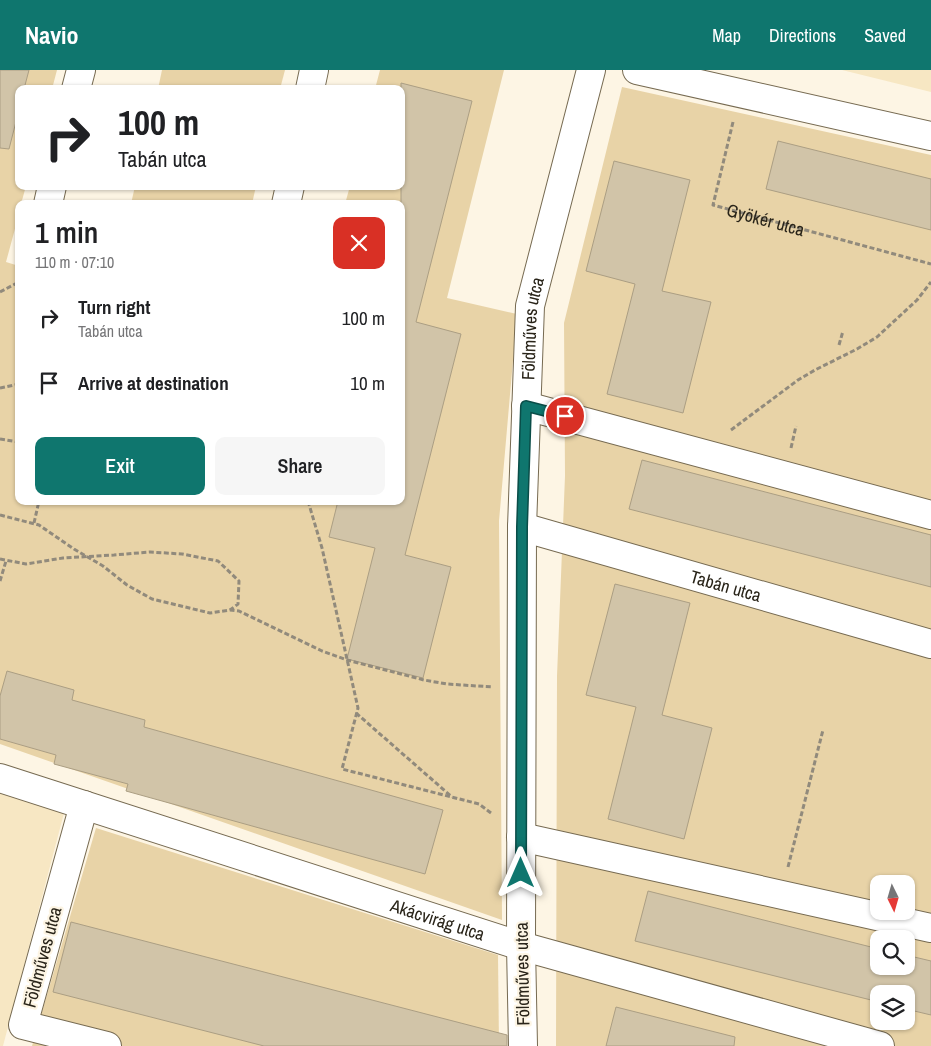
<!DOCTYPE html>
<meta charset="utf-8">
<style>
body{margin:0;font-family:"Archivo Narrow",sans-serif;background:#f6f6f6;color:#202124;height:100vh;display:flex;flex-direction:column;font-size:19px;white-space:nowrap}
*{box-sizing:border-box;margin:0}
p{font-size:16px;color:#757577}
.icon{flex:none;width:28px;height:28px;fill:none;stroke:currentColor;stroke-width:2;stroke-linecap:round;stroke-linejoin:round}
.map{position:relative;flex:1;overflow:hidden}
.side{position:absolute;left:15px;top:130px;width:390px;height:305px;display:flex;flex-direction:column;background:#fff;border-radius:10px;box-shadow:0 1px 4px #0004}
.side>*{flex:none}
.hud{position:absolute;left:15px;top:15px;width:390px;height:105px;border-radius:10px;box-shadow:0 1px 4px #0004;background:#fff;color:#202124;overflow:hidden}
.needle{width:32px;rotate:175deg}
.fabs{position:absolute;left:870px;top:805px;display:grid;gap:10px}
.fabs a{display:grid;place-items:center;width:45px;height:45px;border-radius:10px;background:#fff;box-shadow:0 1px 4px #0004;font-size:25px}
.pin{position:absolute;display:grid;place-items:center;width:42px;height:42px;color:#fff;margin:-21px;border:2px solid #fff;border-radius:50%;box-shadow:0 1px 5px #0007}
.me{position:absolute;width:55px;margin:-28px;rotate:0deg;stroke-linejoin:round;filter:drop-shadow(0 0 4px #0008)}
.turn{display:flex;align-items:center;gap:18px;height:105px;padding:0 20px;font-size:22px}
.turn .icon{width:65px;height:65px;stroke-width:2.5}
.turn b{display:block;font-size:35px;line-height:42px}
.round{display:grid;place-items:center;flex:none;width:52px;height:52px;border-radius:10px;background:#f6f6f6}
.overview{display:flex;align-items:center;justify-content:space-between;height:85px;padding:0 20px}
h1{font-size:30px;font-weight:600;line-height:38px}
.button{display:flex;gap:10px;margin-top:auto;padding:10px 20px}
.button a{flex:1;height:58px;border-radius:10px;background:#0f766e;color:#fff;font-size:20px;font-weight:600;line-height:58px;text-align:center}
.button a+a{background:#f6f6f6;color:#202124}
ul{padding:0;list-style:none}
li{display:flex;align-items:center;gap:15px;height:65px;padding:0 20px}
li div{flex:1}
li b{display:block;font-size:19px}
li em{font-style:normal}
header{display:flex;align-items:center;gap:30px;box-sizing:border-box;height:70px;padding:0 25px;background:#0f766e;color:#fff}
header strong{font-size:24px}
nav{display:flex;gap:28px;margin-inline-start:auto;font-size:18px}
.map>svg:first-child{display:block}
</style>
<header>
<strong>Navio</strong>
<nav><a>Map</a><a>Directions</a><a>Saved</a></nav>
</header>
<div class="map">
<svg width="931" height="976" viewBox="0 0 931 976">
<rect width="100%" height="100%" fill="#fdf5e4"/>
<!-- built -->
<g fill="#f7e7c3">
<path d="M842,0H931V22Z"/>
<path d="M0,722L64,743L3,976H0Z"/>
</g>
<!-- green -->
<g fill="#e8d3a7" fill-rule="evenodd">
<path d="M0,0H57L52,19H19V116H26L21,134H19V144L6,192L19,196V431H401V134H345L350,116H401V19H375L380,0H504L447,228L517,244L499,451L502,850L0,674Z"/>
<path d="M162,0H285L280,19H158Z"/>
<path d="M622,17L931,85V976H556L557,606L565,406L564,253ZM879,814H906V841H879ZM879,869H906V896H879ZM879,924H906V951H879Z"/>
<path d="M135,116H256L252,134H131Z"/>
<path d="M96,758L498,885L499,976H32Z"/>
</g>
<!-- building -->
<g fill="#d1c4a8" stroke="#ab9e83">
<path d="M0,0H29L24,19H19V40L9,79L0,78Z"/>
<path d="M401,13L472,31L416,252L461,264L405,485L451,497L423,608L347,589L375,478L329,467L338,431H401Z"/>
<path d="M778,71L931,109V160L766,119Z"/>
<path d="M614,91L690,110L662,221L711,232L683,343L607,324L635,214L586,201Z"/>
<path d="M642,390L931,465V517L629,439Z"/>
<path d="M615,514L690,533L662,645L712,658L684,769L608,749L636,637L586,625Z"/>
<path d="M7,601L74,620L72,630L145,650L144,657L443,740L425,804L126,721L128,714L54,694L56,685L0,669V626Z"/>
<path d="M648,821L879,879V896H906V885L931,891V945L906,939V924H879V932L635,871Z"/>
<path d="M71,852L507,965V976H264L53,922Z"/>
<path d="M616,937L735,967L734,976H606Z"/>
</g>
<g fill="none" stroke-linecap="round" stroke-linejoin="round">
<!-- minor casing -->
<g stroke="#766a51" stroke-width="30">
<g id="minor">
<path d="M637,0L931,66"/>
<path d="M76,19L81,0"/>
<path d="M310,19L314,0"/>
<path d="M48,134L52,116"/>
<path d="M286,134L290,116"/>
<path d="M526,336L931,445"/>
<path id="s2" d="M522,457L931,574"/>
<path id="s3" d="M0,708L521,876L880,976"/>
<path d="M84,735L23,955L107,976"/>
<path d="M521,767L931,858"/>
<path id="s4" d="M523,976L521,876L522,457L530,236L591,0"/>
</g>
</g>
<!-- path -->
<g stroke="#918a7c" stroke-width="3" stroke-dasharray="5 2.5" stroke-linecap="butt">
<path id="s1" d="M733,52L713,135L931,194"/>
<path d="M0,222L19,212"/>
<path d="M839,275L843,261"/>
<path d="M0,318L19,314"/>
<path d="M731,360L798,310L815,300L857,279L877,267L917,230L931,212"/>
<path d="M0,369L19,372"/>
<path d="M791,378L796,356"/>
<path d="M308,431L322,478L358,638L342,699L479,734L491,743"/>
<path d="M0,445L39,455L74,479L103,496L127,515L152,529L210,543L230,540L239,541L322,581L347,590L424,610L447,614L493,617"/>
<path d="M34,453L39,431"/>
<path d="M0,489L26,494L63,488L114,485L150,482L182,484L218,491L239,511L238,534L230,540"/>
<path d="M0,511L6,491"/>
<path d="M356,643L452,727"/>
<path d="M788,797L823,660"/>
</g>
<!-- minor -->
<use href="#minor" stroke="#fff" stroke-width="28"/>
</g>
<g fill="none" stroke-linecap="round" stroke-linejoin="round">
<!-- route casing -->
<g stroke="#0a4d48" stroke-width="12">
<path id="route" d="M521,803L522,457L526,336L565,346"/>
</g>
<!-- route -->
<use href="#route" stroke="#0f766e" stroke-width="9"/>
</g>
<g text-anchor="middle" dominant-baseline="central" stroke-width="4.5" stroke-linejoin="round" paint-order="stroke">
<!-- street labels -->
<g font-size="18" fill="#292419" stroke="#fdf5e4">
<text stroke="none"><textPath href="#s1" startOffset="140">Gyökér utca</textPath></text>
<text stroke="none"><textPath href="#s4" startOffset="718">Földműves utca</textPath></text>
<text stroke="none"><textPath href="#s2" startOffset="212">Tabán utca</textPath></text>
<text stroke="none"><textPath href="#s3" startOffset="460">Akácvirág utca</textPath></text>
<text transform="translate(42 887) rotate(-75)">Földműves utca</text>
<text transform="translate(522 904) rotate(-91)">Földműves utca</text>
</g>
</g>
</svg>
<div class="fabs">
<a><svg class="needle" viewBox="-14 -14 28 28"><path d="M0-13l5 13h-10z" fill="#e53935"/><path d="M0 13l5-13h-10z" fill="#757577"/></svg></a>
<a><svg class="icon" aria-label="search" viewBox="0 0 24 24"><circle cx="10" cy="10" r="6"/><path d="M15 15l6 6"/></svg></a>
<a><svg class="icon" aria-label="layers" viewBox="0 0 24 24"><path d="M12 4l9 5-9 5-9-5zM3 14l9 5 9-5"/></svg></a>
</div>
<div class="pin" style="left:565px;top:346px;background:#d93025"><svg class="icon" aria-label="arrive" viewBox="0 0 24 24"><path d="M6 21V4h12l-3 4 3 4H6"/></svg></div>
<svg class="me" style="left:521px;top:803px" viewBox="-20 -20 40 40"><path d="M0-17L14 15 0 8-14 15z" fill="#0f766e" stroke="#fff" stroke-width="4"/></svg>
<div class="hud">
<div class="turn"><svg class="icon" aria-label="right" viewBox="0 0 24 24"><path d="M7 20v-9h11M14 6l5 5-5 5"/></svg><div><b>100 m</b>Tabán utca</div></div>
</div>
<section class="side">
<div class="overview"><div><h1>1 min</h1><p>110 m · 07:10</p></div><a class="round" style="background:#d93025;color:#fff"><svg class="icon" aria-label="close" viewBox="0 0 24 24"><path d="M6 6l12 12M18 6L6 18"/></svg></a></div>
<ul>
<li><svg class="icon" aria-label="right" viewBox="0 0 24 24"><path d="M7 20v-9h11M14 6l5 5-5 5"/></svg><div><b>Turn right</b><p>Tabán utca</p></div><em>100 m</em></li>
<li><svg class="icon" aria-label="arrive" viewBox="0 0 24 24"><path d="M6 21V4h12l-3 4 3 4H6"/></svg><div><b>Arrive at destination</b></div><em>10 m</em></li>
</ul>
<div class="button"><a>Exit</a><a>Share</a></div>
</section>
</div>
